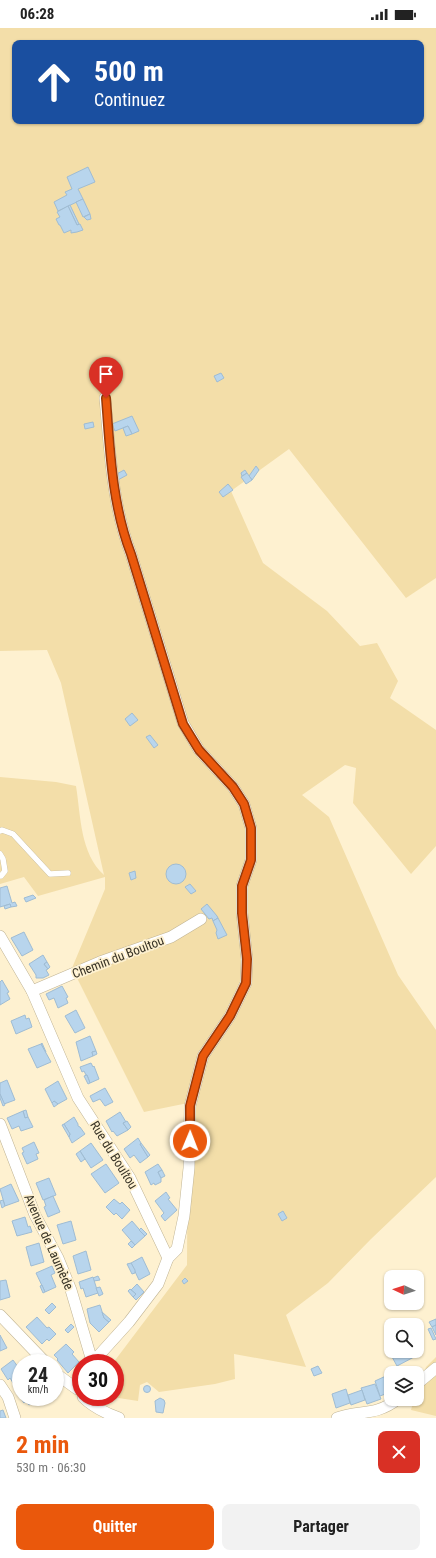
<!DOCTYPE html>
<html lang="fr">
<meta charset="utf-8">
<style>
body{margin:0;font-family:"Roboto Condensed",sans-serif;background:#f2f2f2;color:#222;height:100vh;display:flex;flex-direction:column;font-size:15px;white-space:nowrap}
*{box-sizing:border-box;margin:0}
p{font-size:13px;color:#767676}
.icon{flex:none;width:22px;height:22px;fill:none;stroke:currentColor;stroke-width:2;stroke-linecap:round;stroke-linejoin:round}
.map{position:relative;height:1390px;overflow:hidden}
.side{display:flex;flex-direction:column;background:#fff;flex:1}
.side>*{flex:none}
.hud{position:absolute;left:12px;top:12px;width:412px;height:84px;border-radius:8px;box-shadow:0 1px 3px #0004;background:#1a4fa0;color:#fff;overflow:hidden}
.needle{width:26px;rotate:274deg}
.buttons{position:absolute;left:384px;top:1242px;display:grid;gap:8px}
.buttons a{display:grid;place-items:center;width:40px;height:40px;border-radius:8px;background:#fff;box-shadow:0 1px 3px #0004;font-size:20px}
.speed{position:absolute;left:12px;top:1326px;display:flex;gap:8px;font-size:20px;font-weight:700;text-align:center}
.speed>*{display:grid;place-content:center;width:52px;height:52px;border-radius:50%;background:#fff;box-shadow:0 1px 3px #0004;line-height:1}
.speed small{font-size:10px;font-weight:400}
.speed .limit{border:6px solid #d22;background:#fff;color:#111}
.pin{position:absolute;display:grid;place-items:center;width:34px;height:34px;color:#fff;margin:-41px -17px;border-radius:50% 50% 50% 0;rotate:-45deg;box-shadow:0 0 4px #0007}
.pin .icon{rotate:45deg}
.me{position:absolute;width:44px;margin:-22px;rotate:1deg;stroke-linejoin:round;filter:drop-shadow(0 0 3px #0008)}
.turn{display:flex;align-items:center;gap:14px;height:84px;padding:0 16px;font-size:18px}
.turn .icon{width:52px;height:52px;stroke-width:2.5}
.turn b{display:block;font-size:28px;line-height:34px}
.round{display:grid;place-items:center;flex:none;width:42px;height:42px;border-radius:8px;background:#f2f2f2}
.summary{display:flex;align-items:center;justify-content:space-between;height:68px;padding:0 16px}
h1{font-size:24px;font-weight:700;line-height:30px;color:#ea580c}
.cta{display:flex;gap:8px;margin-top:auto;padding:8px 16px}
.cta a{flex:1;height:46px;border-radius:8px;background:#ea580c;color:#fff;font-size:16px;font-weight:700;line-height:46px;text-align:center}
.cta a+a{background:#f2f2f2;color:#222}
.status{display:flex;justify-content:space-between;align-items:center;height:28px;padding:0 20px;background:#fff;direction:ltr}
.status svg{height:11px;fill:currentColor}
.map>svg:first-child{display:block}
</style>
<div class="status"><b>06:28</b><svg viewBox="0 0 49 12"><path d="M0 12V9h3v3zM5 12V6h3v6zM10 12V3h3v9zM15 12V0h3v12zM26 1h20v11H26zM47 4h2v5h-2z"/></svg></div>
<div class="map">
<svg width="436" height="1390" viewBox="0 0 436 1390">
<rect width="100%" height="100%" fill="#fef1d0"/>
<!-- green -->
<g fill="#f3dea9" fill-rule="evenodd">
<path d="M0,0H436V550L406,570L289,421L231,463L263,535L327,583L360,618L377,615L398,653L390,670L436,702V818L411,846L353,775L356,740L345,737L302,767L329,789L398,947L436,1002V1149L371,1211L328,1255L286,1287L306,1339L234,1326L235,1351L215,1356L159,1364L147,1354L140,1357L138,1373L112,1369H115V1335H113L187,1237L188,1075L144,1084L72,940L105,861V849L38,868L24,849L0,856V749L56,754L76,758C81,789 80,825 104,847L61,655L47,622L0,623ZM15,15H421V93H15Z"/>
<path d="M436,1329V1388L411,1382L414,1371H417V1364L426,1339Z"/>
</g>
<!-- building -->
<g fill="#b8d5ed" stroke="#9fbcd3">
<path d="M88,139L95,154L78,161L83,171L58,183L54,174L67,167L65,164L72,161L67,149Z"/>
<path d="M83,171L90,186L83,189L76,174Z"/>
<path d="M70,177L79,196L77,197L68,178Z"/>
<path d="M68,178L77,197L80,196L83,202L77,204L71,205V202L64,205L60,197H59L56,191L60,189L57,184Z"/>
<path d="M90,186L91,191L87,192L84,189Z"/>
<path d="M221,345L224,350L217,354L214,348Z"/>
<path d="M132,388L139,403L132,406L128,398L115,403L112,396Z"/>
<path d="M93,394L94,399L85,401L84,396Z"/>
<path d="M128,398L132,406L126,408L123,400Z"/>
<path d="M256,438L259,442L252,452L249,448Z"/>
<path d="M124,442L127,447L116,453L115,447Z"/>
<path d="M245,442L247,445L242,448L241,445Z"/>
<path d="M247,445L252,452L246,456L241,449Z"/>
<path d="M228,456L233,462L223,469L219,464Z"/>
<path d="M132,685L138,692L130,698L125,691Z"/>
<path d="M150,707L158,717L154,720L146,709Z"/>
<circle cx="176" cy="846" r="10"/>
<path d="M135,843L136,850L131,852L129,845Z"/>
<path d="M190,856L196,863L191,866L185,859Z"/>
<path d="M7,858L12,875L15,874L17,878L11,879L10,876L0,879V860Z"/>
<path d="M33,867L36,870L26,874L24,870Z"/>
<path d="M10,876L11,879L5,881L4,878Z"/>
<path d="M207,876L217,888L218,890L213,893L212,890L209,891L201,881Z"/>
<path d="M218,890L227,907L218,911L216,905L217,902L213,893Z"/>
<path d="M24,904L33,922L22,928L11,910Z"/>
<path d="M43,927L47,934L44,936L48,941L46,942L49,947L43,950H36V947L29,936Z"/>
<path d="M47,934L50,939L48,941L44,936Z"/>
<path d="M2,952L9,964L7,965L10,971L0,977V954Z"/>
<path d="M62,958L68,969L66,970L68,975L58,980L54,970L49,972L46,966Z"/>
<path d="M76,982L85,1000L75,1005L65,988Z"/>
<path d="M25,987L26,991L29,990L32,999L16,1006L11,993Z"/>
<path d="M90,1008L96,1023L92,1024L93,1028L81,1033L76,1014Z"/>
<path d="M42,1015L46,1024L45,1025L41,1016Z"/>
<path d="M41,1016L51,1034L37,1040L28,1021Z"/>
<path d="M96,1023L97,1026L93,1028L92,1024Z"/>
<path d="M91,1035L93,1039L94,1038L99,1051L90,1055L87,1047H86L84,1043L82,1044L80,1039Z"/>
<path d="M87,1047L90,1055L88,1056L84,1048Z"/>
<path d="M7,1052L15,1072L4,1076L0,1066V1055Z"/>
<path d="M58,1053L67,1071L58,1076L54,1073L52,1075L45,1061Z"/>
<path d="M105,1060L113,1074L105,1078L100,1071L93,1074L90,1068Z"/>
<path d="M0,1066L5,1077L3,1078L0,1070Z"/>
<path d="M54,1073L58,1076L54,1079L52,1075Z"/>
<path d="M26,1082L28,1089L25,1090L23,1083Z"/>
<path d="M23,1083L25,1090L28,1089L33,1099L21,1103L19,1098L12,1101L7,1090Z"/>
<path d="M120,1084L126,1094L123,1095L128,1102L117,1108L113,1103L112,1104L106,1093Z"/>
<path d="M74,1089L78,1096V1098L80,1099L85,1106L72,1115L69,1109L70,1106L64,1096Z"/>
<path d="M127,1093L131,1099L128,1102L123,1095Z"/>
<path d="M64,1096L70,1106L69,1109L62,1097Z"/>
<path d="M138,1110L141,1115L140,1116L148,1129L140,1135L134,1127L130,1130L124,1121Z"/>
<path d="M34,1114L39,1125L36,1126L38,1131L27,1136L22,1125L24,1124L22,1120Z"/>
<path d="M91,1115L103,1132L91,1140L80,1123Z"/>
<path d="M141,1115L150,1127L148,1129L140,1116Z"/>
<path d="M80,1123L85,1131L81,1134L76,1126Z"/>
<path d="M106,1136L119,1155L105,1165L91,1146Z"/>
<path d="M158,1136L162,1142L158,1144L161,1150V1154L155,1157L154,1155L151,1157L145,1144Z"/>
<path d="M162,1142L165,1148L161,1150L158,1144Z"/>
<path d="M49,1150L56,1167L43,1172L36,1155Z"/>
<path d="M11,1156L19,1173L5,1178L0,1161Z"/>
<path d="M166,1164L170,1170L168,1171L177,1182L165,1193L161,1188L164,1185L155,1173Z"/>
<path d="M53,1168L60,1184L48,1189L44,1179L46,1178L44,1172Z"/>
<path d="M114,1171L120,1176L122,1174L130,1182L122,1191L116,1185L114,1187L106,1179Z"/>
<path d="M3,1172L5,1178L2,1180L0,1173Z"/>
<path d="M283,1183L287,1190L282,1193L278,1186Z"/>
<path d="M25,1189L28,1199L30,1198L32,1204L17,1208L12,1193Z"/>
<path d="M71,1193L76,1212L63,1216L57,1197Z"/>
<path d="M132,1193L145,1208L135,1217L122,1202Z"/>
<path d="M141,1200L147,1206L145,1208L139,1202Z"/>
<path d="M131,1213L135,1217L132,1220L128,1216Z"/>
<path d="M39,1215L44,1234L31,1238L26,1219Z"/>
<path d="M86,1223L91,1242L78,1246L73,1228Z"/>
<path d="M142,1229L150,1246L139,1252L131,1235Z"/>
<path d="M131,1235L135,1242V1245L132,1246L127,1236Z"/>
<path d="M52,1238L55,1245L51,1247L56,1259L45,1264L36,1245Z"/>
<path d="M98,1248L100,1252L94,1253L93,1250Z"/>
<path d="M93,1249L98,1265L86,1269L83,1260L81,1261L79,1254Z"/>
<path d="M185,1250L188,1253L184,1256L182,1253Z"/>
<path d="M6,1252L10,1269L0,1272V1253Z"/>
<path d="M137,1256L144,1264L136,1272L133,1269L136,1266L131,1262Z"/>
<path d="M42,1257L45,1264L43,1265L40,1258Z"/>
<path d="M100,1259L103,1266L99,1268L96,1260Z"/>
<path d="M130,1261L136,1266L133,1269L128,1263Z"/>
<path d="M52,1275L56,1279L49,1286L45,1282Z"/>
<path d="M100,1277L104,1290L109,1294L99,1304L90,1295L87,1281Z"/>
<path d="M102,1284L111,1292L109,1294L104,1290Z"/>
<path d="M37,1289L47,1300L49,1299L56,1306L49,1313L47,1311L42,1316L26,1299Z"/>
<path d="M436,1291V1297L432,1299L429,1294Z"/>
<path d="M71,1296L74,1299L68,1305L65,1302Z"/>
<path d="M436,1297V1307L432,1299Z"/>
<path d="M431,1300L436,1311L433,1312L428,1301Z"/>
<path d="M0,1307L7,1320L0,1323Z"/>
<path d="M66,1316L74,1324L72,1326L79,1334L68,1345L57,1332L58,1331L54,1327Z"/>
<path d="M398,1323H411L414,1329L397,1338L391,1327Z"/>
<path d="M13,1332L21,1343V1349L13,1355L10,1350L8,1352L1,1341Z"/>
<path d="M318,1338L322,1345L314,1348L311,1341Z"/>
<path d="M388,1347L391,1355V1363L388,1364V1365L380,1368L375,1353Z"/>
<path d="M375,1356L381,1371L367,1376L361,1360Z"/>
<circle cx="147" cy="1361" r="3.5"/>
<path d="M346,1361L350,1375L336,1380L332,1366Z"/>
<path d="M362,1362L365,1372L351,1377L348,1367Z"/>
<path d="M21,1368L38,1369L39,1370L29,1377L26,1373L24,1375L20,1369Z"/>
<path d="M160,1370L164,1372L165,1375L163,1385L156,1384L155,1373Z"/>
<path d="M3,1382L6,1390H0V1383Z"/>
</g>
<g fill="none" stroke-linecap="round" stroke-linejoin="round">
<!-- lane casing -->
<g stroke="#c0b494" stroke-width="6">
<g id="lane">
<path d="M0,803L2,802L13,806L50,846L68,845"/>
<path d="M0,826L3,831L5,843L1,848H0"/>
</g>
</g>
<!-- street casing -->
<g stroke="#c0b494" stroke-width="12">
<g id="street">
<path d="M105,370C110,422 112,477 131,526L183,695L199,722L233,759L244,776L251,800V832L242,858V885L247,931L246,955L230,988L203,1028L190,1078L189,1140L184,1188L177,1221L168,1230"/>
<path d="M0,908L32,963L78,1070L130,1150L168,1230L158,1256L129,1294L92,1335"/>
<path d="M32,963L100,934L171,909L201,891"/>
<path d="M0,1096L35,1187L58,1230L71,1262L92,1333"/>
<path d="M0,1287L46,1335"/>
<path d="M55,1345L77,1361L81,1356"/>
<path d="M417,1356L436,1340"/>
<path d="M0,1357L8,1369L15,1390"/>
<path d="M83,1369C93,1379 105,1385 119,1390"/>
<path d="M337,1390C361,1382 376,1388 398,1371"/>
</g>
</g>
<!-- lane -->
<use href="#lane" stroke="#fff" stroke-width="5.5"/>
<!-- street -->
<use href="#street" stroke="#fff" stroke-width="11"/>
</g>
<g fill="none" stroke-linecap="round" stroke-linejoin="round">
<!-- route casing -->
<g stroke="#983908" stroke-width="10">
<path id="route" d="M106,370C110,422 112,477 131,526L183,696L199,722L233,759L244,776L251,800V832L242,858V885L247,931L246,955L230,988L203,1028L190,1078V1113"/>
</g>
<!-- route -->
<use href="#route" stroke="#ea580c" stroke-width="7"/>
</g>
<g text-anchor="middle" dominant-baseline="central" stroke-width="3.5" stroke-linejoin="round" paint-order="stroke">
<!-- street labels -->
<g font-size="13" fill="#393427" stroke="#fef1d0">
<text transform="translate(118 929) rotate(-21)">Chemin du Boultou</text>
<text transform="translate(114 1127) rotate(58)">Rue du Boultou</text>
<text transform="translate(49 1214) rotate(66)">Avenue de Laumède</text>
</g>
</g>
</svg>
<div class="buttons">
<a><svg class="needle" viewBox="-14 -14 28 28"><path d="M0-13l5 13h-10z" fill="#e53935"/><path d="M0 13l5-13h-10z" fill="#767676"/></svg></a>
<a><svg class="icon" aria-label="search" viewBox="0 0 24 24"><circle cx="10" cy="10" r="6"/><path d="M15 15l6 6"/></svg></a>
<a><svg class="icon" aria-label="layers" viewBox="0 0 24 24"><path d="M12 4l9 5-9 5-9-5zM3 14l9 5 9-5"/></svg></a>
</div>
<div class="speed"><div>24<small>km/h</small></div><div class="limit">30</div></div>
<div class="pin" style="left:106px;top:370px;background:#d93025"><svg class="icon" aria-label="arrive" viewBox="0 0 24 24"><path d="M6 21V4h12l-3 4 3 4H6"/></svg></div>
<svg class="me" style="left:190px;top:1113px" viewBox="-20 -20 40 40"><circle r="17" fill="#ea580c" stroke="#fff" stroke-width="3"/><path d="M0-11L8 9 0 5-8 9z" fill="#fff"/></svg>
<div class="hud">
<div class="turn"><svg class="icon" aria-label="ahead" viewBox="0 0 24 24"><path d="M12 20V5M6 11l6-6 6 6"/></svg><div><b>500 m</b>Continuez</div></div>
</div>
</div>
<section class="side">
<div class="summary"><div><h1>2 min</h1><p>530 m · 06:30</p></div><a class="round" style="background:#d93025;color:#fff"><svg class="icon" aria-label="close" viewBox="0 0 24 24"><path d="M6 6l12 12M18 6L6 18"/></svg></a></div>
<div class="cta"><a>Quitter</a><a>Partager</a></div>
</section>
